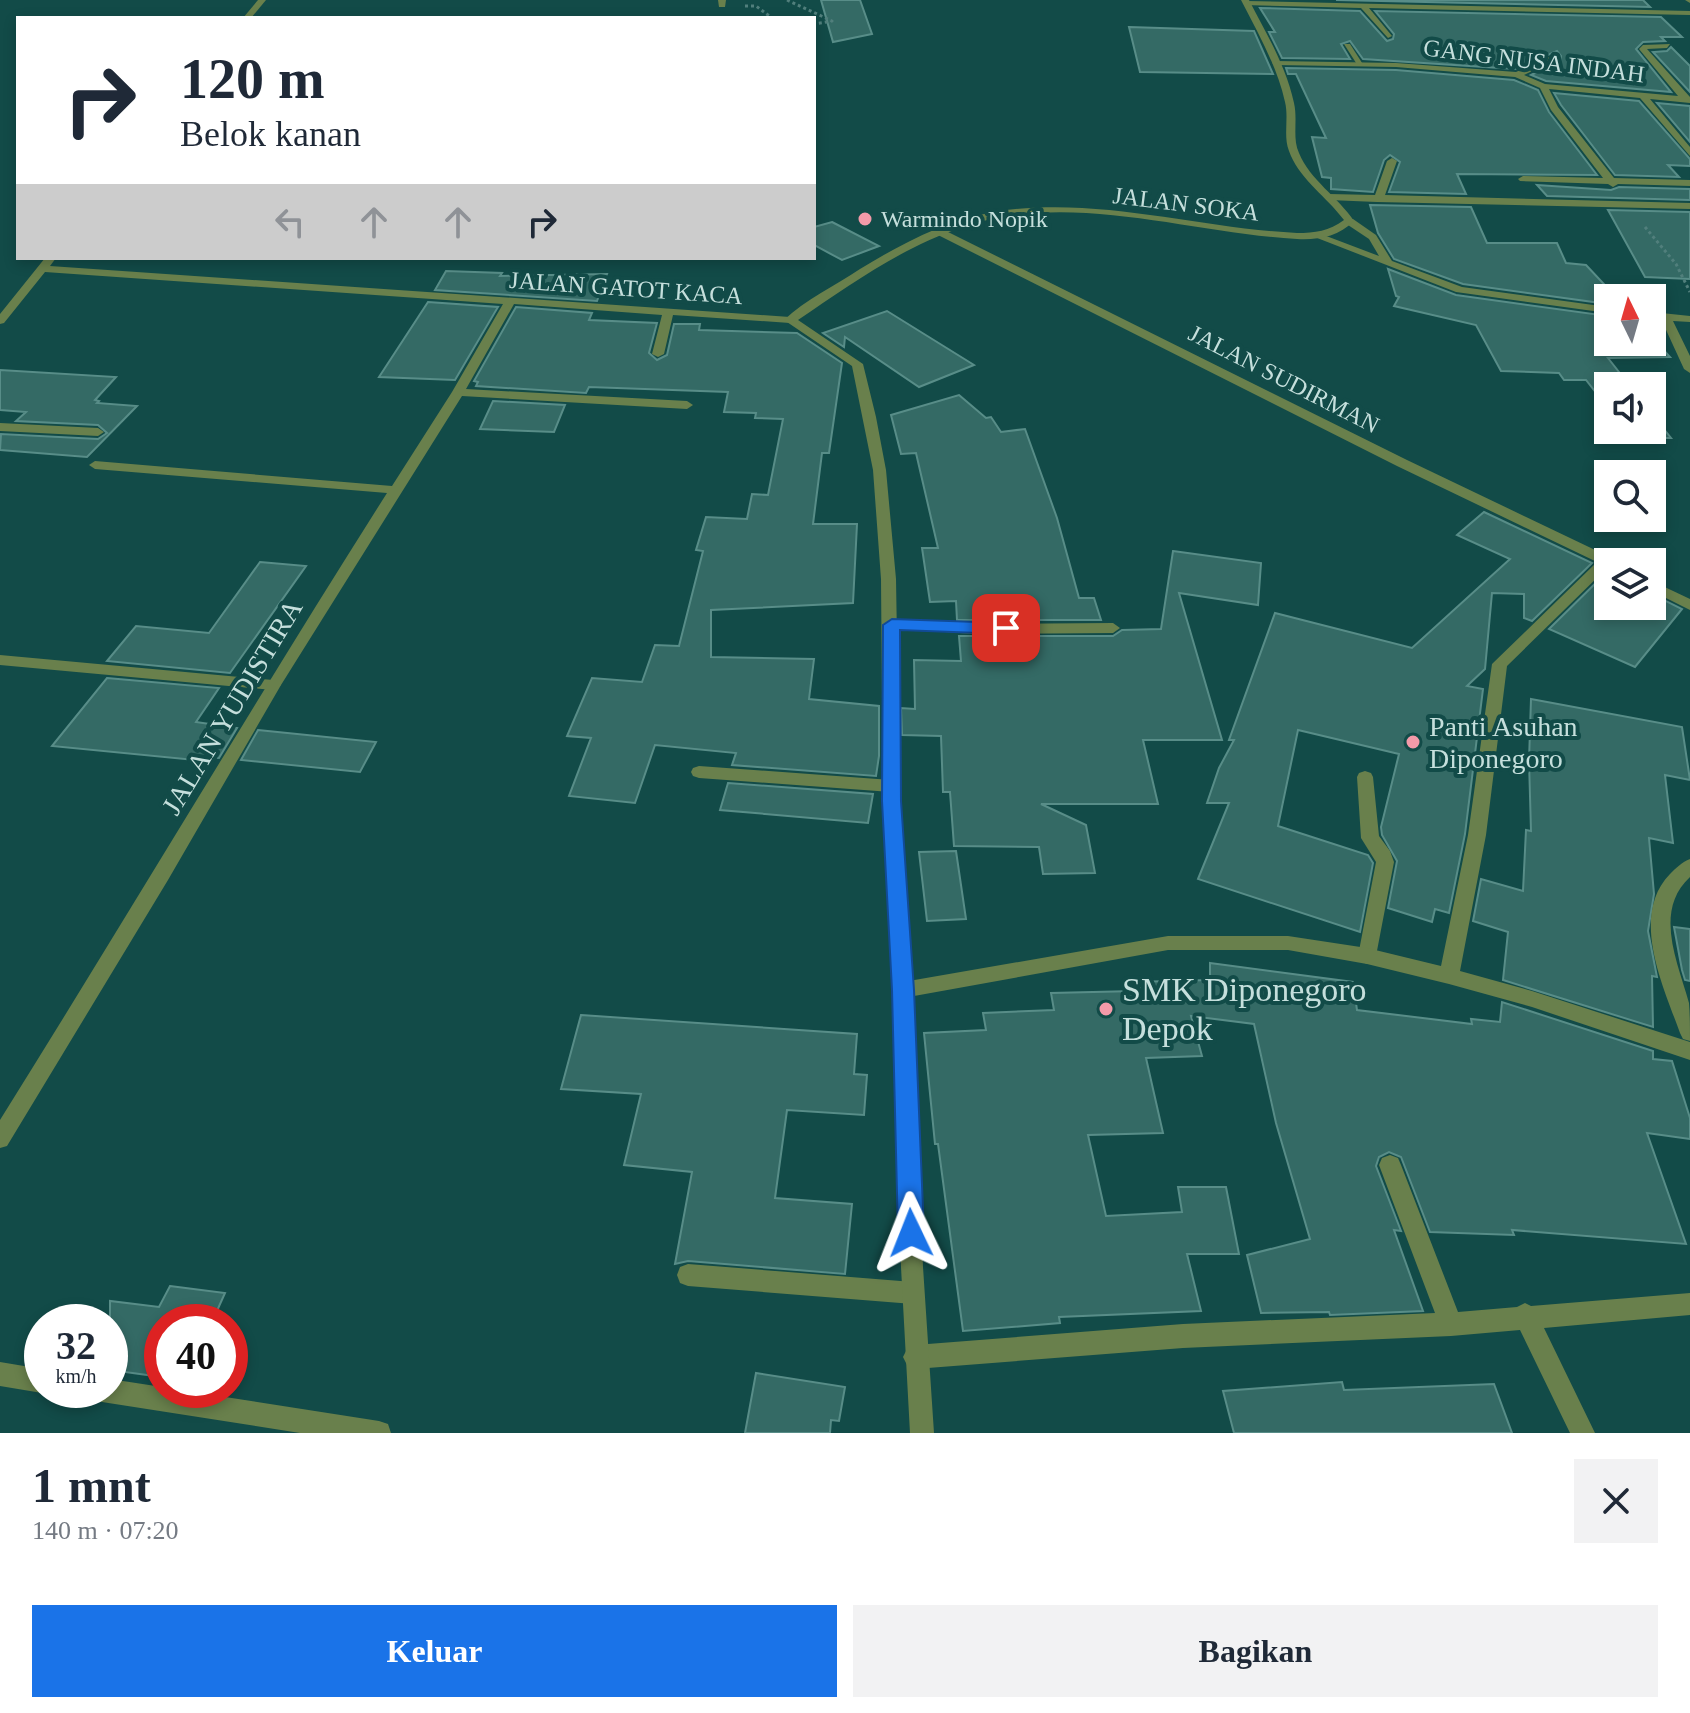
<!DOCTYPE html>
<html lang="id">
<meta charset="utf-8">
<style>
body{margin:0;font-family:Georgia,serif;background:#f2f2f3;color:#1f2937;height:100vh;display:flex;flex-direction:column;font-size:30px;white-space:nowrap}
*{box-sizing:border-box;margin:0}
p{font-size:26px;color:#747a83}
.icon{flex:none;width:44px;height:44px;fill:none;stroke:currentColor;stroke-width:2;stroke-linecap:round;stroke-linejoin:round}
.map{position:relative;height:1433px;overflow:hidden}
.details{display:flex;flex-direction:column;background:#fff;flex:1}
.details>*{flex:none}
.guide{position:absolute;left:16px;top:16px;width:800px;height:244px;border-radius:0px;box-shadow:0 4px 12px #0003;background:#fff;color:#1f2937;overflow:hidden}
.needle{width:52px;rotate:355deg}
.fabs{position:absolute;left:1594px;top:284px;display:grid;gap:16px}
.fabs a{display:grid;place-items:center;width:72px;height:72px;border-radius:0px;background:#fff;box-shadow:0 4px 12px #0003;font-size:40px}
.speed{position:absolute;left:24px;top:1304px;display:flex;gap:16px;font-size:40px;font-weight:700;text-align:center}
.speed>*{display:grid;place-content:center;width:104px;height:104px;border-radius:50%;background:#fff;box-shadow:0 4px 12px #0003;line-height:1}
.speed small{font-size:20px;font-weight:400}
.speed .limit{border:12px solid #d22;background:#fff;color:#111}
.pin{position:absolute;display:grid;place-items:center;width:68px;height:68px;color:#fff;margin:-34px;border-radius:16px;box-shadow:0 4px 12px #0006}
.me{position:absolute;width:88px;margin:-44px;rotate:358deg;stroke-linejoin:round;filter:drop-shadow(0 0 6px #0008)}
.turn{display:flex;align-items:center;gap:28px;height:168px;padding:0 32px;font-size:36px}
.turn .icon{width:104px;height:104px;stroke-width:2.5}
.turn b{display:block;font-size:56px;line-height:68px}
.lanes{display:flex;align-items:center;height:76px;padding:0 32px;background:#0003;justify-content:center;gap:40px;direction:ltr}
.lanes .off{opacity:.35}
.round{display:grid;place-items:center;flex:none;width:84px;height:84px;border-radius:0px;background:#f2f2f3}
.overview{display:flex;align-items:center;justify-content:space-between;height:136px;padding:0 32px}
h1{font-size:48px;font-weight:700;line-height:60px}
.primary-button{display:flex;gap:16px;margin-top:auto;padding:16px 32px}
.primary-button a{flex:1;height:92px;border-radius:0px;background:#1a73e8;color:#fff;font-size:32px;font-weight:700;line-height:92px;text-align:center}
.primary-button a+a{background:#f2f2f3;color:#1f2937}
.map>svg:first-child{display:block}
</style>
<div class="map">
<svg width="1690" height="1433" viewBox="0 0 1690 1433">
<rect width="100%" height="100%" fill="#124b48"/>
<!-- building -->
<g fill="#346a65" stroke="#588d88" stroke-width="2">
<path d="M821,0H860L872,34L833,42Z"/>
<path d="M1336,0H1643L1650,7Z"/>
<path d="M1260,8L1360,11L1387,41L1393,39L1394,34L1375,11L1661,17L1682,37H1661L1665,41L1643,42L1636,49L1671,92L1546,81L1531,75L1560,61L1561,56L1557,51L1515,69L1363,59L1350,41L1341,44L1350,59L1282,58L1269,32H1275Z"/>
<path d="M1129,27L1254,31L1273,74L1140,72Z"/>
<path d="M1671,47L1690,66V92L1653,52L1667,51Z"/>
<path d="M1286,68L1396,70L1514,80L1538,90L1549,112L1597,175L1457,174L1466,194L1389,192L1400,162L1390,155L1384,160L1373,192L1331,189V178L1322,177L1312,137L1326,138L1296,74H1288Z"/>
<path d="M1554,93L1639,101L1690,159V166L1668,165L1679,177L1615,175L1561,105Z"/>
<path d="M1657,103L1690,106V142Z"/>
<path d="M1537,185L1611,190L1619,187L1690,189V200L1547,196Z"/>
<path d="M1370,205L1471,207L1487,243H1557L1566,263L1586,265L1617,298H1608V304L1463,284L1394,259L1378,233Z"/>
<path d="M1608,210L1690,212V279L1645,277Z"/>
<path d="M832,222L879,246L842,260L814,245V227Z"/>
<path d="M1388,269L1456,295L1608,316V342H1652V337L1670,357L1608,358L1630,386H1608V408L1586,380H1564L1559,373L1501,371L1476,325L1394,306L1399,297L1396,296Z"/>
<path d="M446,271L502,273L500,276L607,274L597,301L435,290Z"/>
<path d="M428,302L498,307L455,380L379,377Z"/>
<path d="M516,307L592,313L589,320L657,323L649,353L657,360L667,355L674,324H700L699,330L797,333L842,363L829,453H822L813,524H857L853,603L711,610V657L814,659L809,699L879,706V756L876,776L732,765L736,753L655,745L635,803L569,796L591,738L567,736L592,678L642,682L655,645L679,646L703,551L696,550L706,517L747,519L752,494L768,495L783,419L755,418L756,413L724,412L728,392L589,387L586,393L476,386L478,382L474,381Z"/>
<path d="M887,311L974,365L919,387L845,337L844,347L823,333Z"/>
<path d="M0,370L116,377L95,400L99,401L97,403L137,406L87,457L0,450L1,434L98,439L107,433L98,425L16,421L26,412L0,410Z"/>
<path d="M959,395L986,418L991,417L1001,432L1025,429L1057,518L1079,598H1094L1101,620H957L956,601L930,602L922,548H938L916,453L901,454L891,415Z"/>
<path d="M493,401L565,405L554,432L480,429Z"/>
<path d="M1652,414L1671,438H1631L1624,430H1652Z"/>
<path d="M1484,512L1592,563L1532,621L1524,618V594L1492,593L1485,669L1467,686L1483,689L1465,834L1449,913L1435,909L1432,922L1388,908L1397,861L1382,835L1381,827L1399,754L1298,730L1278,826L1368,855L1373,863L1360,932L1198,879L1229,803H1207L1219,768L1234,740H1229L1275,613L1412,648L1510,559L1457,535Z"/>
<path d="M1173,551L1261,563L1258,605L1179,593L1222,740H1143L1158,804H1041L1086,825L1095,873L1043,874L1039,847L954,846L950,792H943L941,736L902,735L901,708L915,709L914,660L961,661L959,636H1113L1122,630L1161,629Z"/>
<path d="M260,562L306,566L230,673L107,661L136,626L209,633Z"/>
<path d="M1608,571V606H1652V594L1682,609L1635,667L1549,629Z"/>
<path d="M107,678L219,688L196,722L237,728L219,758L208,757L205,761L52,746Z"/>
<path d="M1531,699L1682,727L1690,780L1665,775L1673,843L1649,838L1654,894L1648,931L1657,977L1652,976L1653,1027L1503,980L1508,932L1473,921L1481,879L1523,891L1526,830L1531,831L1529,761Z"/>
<path d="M258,730L376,742L360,772L241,760Z"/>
<path d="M728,783L873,794L868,823L720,810Z"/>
<path d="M956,851L966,919L927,921L919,852Z"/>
<path d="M1674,927L1690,929V981L1685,980L1682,970Z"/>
<path d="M1210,963L1353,982L1357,1010L1472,1024L1471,1019L1500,1022L1502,1002L1653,1051V1059L1672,1061L1690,1118V1139L1647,1133L1686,1244L1512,1230L1514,1235L1430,1232L1401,1157L1389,1152L1379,1157L1376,1166L1401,1231L1394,1230L1423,1311L1330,1315L1329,1312L1261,1313L1247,1255L1310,1239L1276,1123L1254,1024L1191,1016L1202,1056L1146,1058L1163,1133L1088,1135L1106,1216L1182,1212L1178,1187H1226L1239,1254H1187L1201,1311L1059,1317L1060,1323L963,1331L938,1144H935L924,1033L986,1030L983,1013L1054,1010L1051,993L1135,991L1133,982L1210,980Z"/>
<path d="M581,1015L857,1034L854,1074L867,1075L864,1115L787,1110L775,1198L852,1204L845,1274L688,1261L675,1264L692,1172L624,1165L641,1094L561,1089Z"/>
<path d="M170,1286L225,1293L212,1322H162V1377L110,1370V1301L159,1307Z"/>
<path d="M756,1373L845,1387L839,1421L831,1420L830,1433H745Z"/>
<path d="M1342,1382L1344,1390L1494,1384L1512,1433H1234L1223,1391Z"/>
</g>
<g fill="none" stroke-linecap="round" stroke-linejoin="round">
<!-- path -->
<g stroke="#517f7c" stroke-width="3" stroke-dasharray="3 3" stroke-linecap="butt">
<path d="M787,0L832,21L814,24"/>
<path d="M745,6H756L772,18"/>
<path d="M1645,227L1676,264L1690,292"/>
</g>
<!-- service -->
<g fill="#69804c" fill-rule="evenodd">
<path d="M1344,44H1350L1364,66H1358Z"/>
<path d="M0,655L273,680L281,685L273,690L0,665Z"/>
<path d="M699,766L891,780L897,782L899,786L897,790L891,792L699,778L693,776L691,772L693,768Z"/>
<path d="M1365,771L1371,773L1373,777L1379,836L1390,851L1394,862L1376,956L1374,961L1367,964L1360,961L1358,956L1376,862L1361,838L1357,777L1359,773Z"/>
<path d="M688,1264L913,1282L921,1285L924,1293L921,1301L913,1304L688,1286L680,1283L677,1275L680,1267Z"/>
</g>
<!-- minor -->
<g fill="#69804c" fill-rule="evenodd">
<path d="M258,0H266L251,18H243Z"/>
<path d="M718,0H726L725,7H719Z"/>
<path d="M1685,0H1690V3Z"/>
<path d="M1247,1L1690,11V15L1369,8L1392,36L1388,38L1361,8L1244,5Z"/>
<path d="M1670,44L1667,48L1647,49L1690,97V103L1650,99L1690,147V156L1640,98L1549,89L1558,107L1614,178L1690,180V186L1618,184L1613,187L1608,184L1520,181L1518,179L1523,176L1603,178L1551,110L1540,88L1515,77L1396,67L1276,65L1272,63L1276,61L1396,63L1516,72L1556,54L1559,58L1524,75L1545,84L1678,96L1639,49L1643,45Z"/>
<path d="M1392,158L1397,161L1385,195L1690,203V209L1377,202L1329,200L1324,197L1329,194L1375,195L1387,161Z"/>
<path d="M1345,219H1353L1376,235L1392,261L1462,287L1608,307V313L1456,292L1312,236L1321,234L1379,256L1369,239L1345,223Z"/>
<path d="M936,230H944L1407,460L1614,559L1616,562H1608V567L1507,666L1486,835L1460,971L1532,991L1690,1042V1060L1532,1007L1449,984L1367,964L1288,950H1168L903,998L896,996L893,990L896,984L903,982L1168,936H1288L1367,948L1441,966L1468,835L1492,664L1597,562L1397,466L936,234Z"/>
<path d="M45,258H56L50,266L790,317L796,320L790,323L673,315L664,354L658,357L652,354L662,315L514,304L466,389L687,401L693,405L687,409L462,396L281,685L168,880L7,1146L0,1148V1120C130,912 255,701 387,493L95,469L89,465L95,461L392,486L452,392L503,304L45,272L4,323L0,324V314Z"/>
<path d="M1652,312L1690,316V322L1673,321L1690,356V373L1684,369L1661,319L1652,318Z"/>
<path d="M0,423L98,428L104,432L98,436L0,431Z"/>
<path d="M1652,581L1690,599V610L1652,591Z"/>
<path d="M892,620L974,624L1113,623L1120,628L1113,633L974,634L887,628L885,625Z"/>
<path d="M1690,859V877C1653,911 1678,963 1689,1003C1690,1015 1690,1029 1690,1041L1683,1039L1680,1033C1664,988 1629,916 1670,874C1676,868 1682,862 1690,859Z"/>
<path d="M1390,1155L1398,1158L1401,1165L1458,1312L1517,1307L1525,1303L1531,1306L1690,1293V1315L1544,1328L1595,1433H1570L1520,1330L1451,1336L1183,1348L915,1369L907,1365L903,1357L907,1349L915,1345L1183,1324L1435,1313L1379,1165L1382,1158Z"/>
<path d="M0,1362L42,1369V1390H49L42,1393L0,1386Z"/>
<path d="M110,1379L162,1387V1390H180L379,1421L388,1424L391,1433H300L102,1402L93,1399L90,1390H110Z"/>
</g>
<!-- tertiary -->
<path fill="#69804c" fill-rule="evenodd" d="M1241,0H1249C1266,33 1286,66 1294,103C1298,120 1292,138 1299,153C1310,180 1338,197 1354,221C1338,237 1318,240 1297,239C1188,233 1070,190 963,227C902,247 850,285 798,320L863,364L876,417L886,470L896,579L900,821L913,991L923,1267L934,1433H910L901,1267L893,991L883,821L881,579L873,470L852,366L784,320C805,300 836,285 860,269C901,244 946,220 994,212C1095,195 1196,228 1297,233C1315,233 1329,231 1344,220L1339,214C1323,194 1298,177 1289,151C1283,136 1289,118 1285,102C1277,66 1258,33 1241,0Z"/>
</g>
<!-- route -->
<path fill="#1a73e8" stroke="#114b97" stroke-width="2" d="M892,619L1006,623L1014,628L1006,634L900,630L901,801L914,990L924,1233L920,1241L911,1245L902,1241L898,1233L892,990L882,801L883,625Z"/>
<!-- markers -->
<g fill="#f39aa9" stroke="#124b48" stroke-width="3">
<circle cx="865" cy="219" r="8"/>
<circle cx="1413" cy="742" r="8"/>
<circle cx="1106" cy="1009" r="8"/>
</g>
<g text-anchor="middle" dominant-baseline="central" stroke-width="8" stroke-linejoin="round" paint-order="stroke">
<!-- far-street labels -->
<g font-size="24" fill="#c5dfdc" stroke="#124b48">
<text transform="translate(1534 61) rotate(7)">GANG NUSA INDAH</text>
<text transform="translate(1186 204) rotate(7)">JALAN SOKA</text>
<text transform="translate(626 288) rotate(4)">JALAN GATOT KACA</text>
<text transform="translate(1284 379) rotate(27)">JALAN SUDIRMAN</text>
</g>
<!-- far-poi labels -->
<g font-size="24" fill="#c5dfdc" stroke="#124b48" text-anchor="start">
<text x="881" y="219">Warmindo Nopik</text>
</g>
<!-- street labels -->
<g font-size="28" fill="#c5dfdc" stroke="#124b48">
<text transform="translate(232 707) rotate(-59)">JALAN YUDISTIRA</text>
</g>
<!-- poi labels -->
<g font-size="28" fill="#c5dfdc" stroke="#124b48" text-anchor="start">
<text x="1429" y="726">Panti Asuhan<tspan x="1429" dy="32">Diponegoro</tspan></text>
</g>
<!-- near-poi labels -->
<g font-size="34" fill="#c5dfdc" stroke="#124b48" text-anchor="start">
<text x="1122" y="989">SMK Diponegoro<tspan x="1122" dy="39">Depok</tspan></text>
</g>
</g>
</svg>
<div class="fabs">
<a><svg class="needle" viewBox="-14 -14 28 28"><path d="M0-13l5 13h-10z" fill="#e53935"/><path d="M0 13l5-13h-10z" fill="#747a83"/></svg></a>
<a><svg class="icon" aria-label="sound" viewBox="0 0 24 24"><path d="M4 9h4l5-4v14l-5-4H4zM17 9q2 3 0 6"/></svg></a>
<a><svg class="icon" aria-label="search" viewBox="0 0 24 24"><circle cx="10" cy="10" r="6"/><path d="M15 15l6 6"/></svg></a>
<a><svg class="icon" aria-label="layers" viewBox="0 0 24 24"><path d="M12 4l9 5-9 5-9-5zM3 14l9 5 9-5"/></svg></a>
</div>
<div class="speed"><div>32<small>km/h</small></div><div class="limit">40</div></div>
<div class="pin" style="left:1006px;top:628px;background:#d93025"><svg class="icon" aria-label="arrive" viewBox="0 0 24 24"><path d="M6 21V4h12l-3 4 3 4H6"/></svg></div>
<svg class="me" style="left:911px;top:1233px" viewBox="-20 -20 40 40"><path d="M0-17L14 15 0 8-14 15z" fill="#1a73e8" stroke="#fff" stroke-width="4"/></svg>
<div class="guide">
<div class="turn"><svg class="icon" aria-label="right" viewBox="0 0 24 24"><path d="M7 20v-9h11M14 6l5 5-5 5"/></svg><div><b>120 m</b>Belok kanan</div></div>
<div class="lanes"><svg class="icon off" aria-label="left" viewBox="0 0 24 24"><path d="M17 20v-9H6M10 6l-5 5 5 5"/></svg><svg class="icon off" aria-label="ahead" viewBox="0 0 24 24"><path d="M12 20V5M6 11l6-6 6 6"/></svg><svg class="icon off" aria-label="ahead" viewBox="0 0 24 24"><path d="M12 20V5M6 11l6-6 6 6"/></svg><svg class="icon" aria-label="right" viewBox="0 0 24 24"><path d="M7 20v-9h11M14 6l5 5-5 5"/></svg></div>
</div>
</div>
<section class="details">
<div class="overview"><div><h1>1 mnt</h1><p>140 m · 07:20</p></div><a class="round"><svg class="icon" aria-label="close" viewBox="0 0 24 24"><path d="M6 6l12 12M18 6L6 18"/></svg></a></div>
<div class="primary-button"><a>Keluar</a><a>Bagikan</a></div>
</section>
